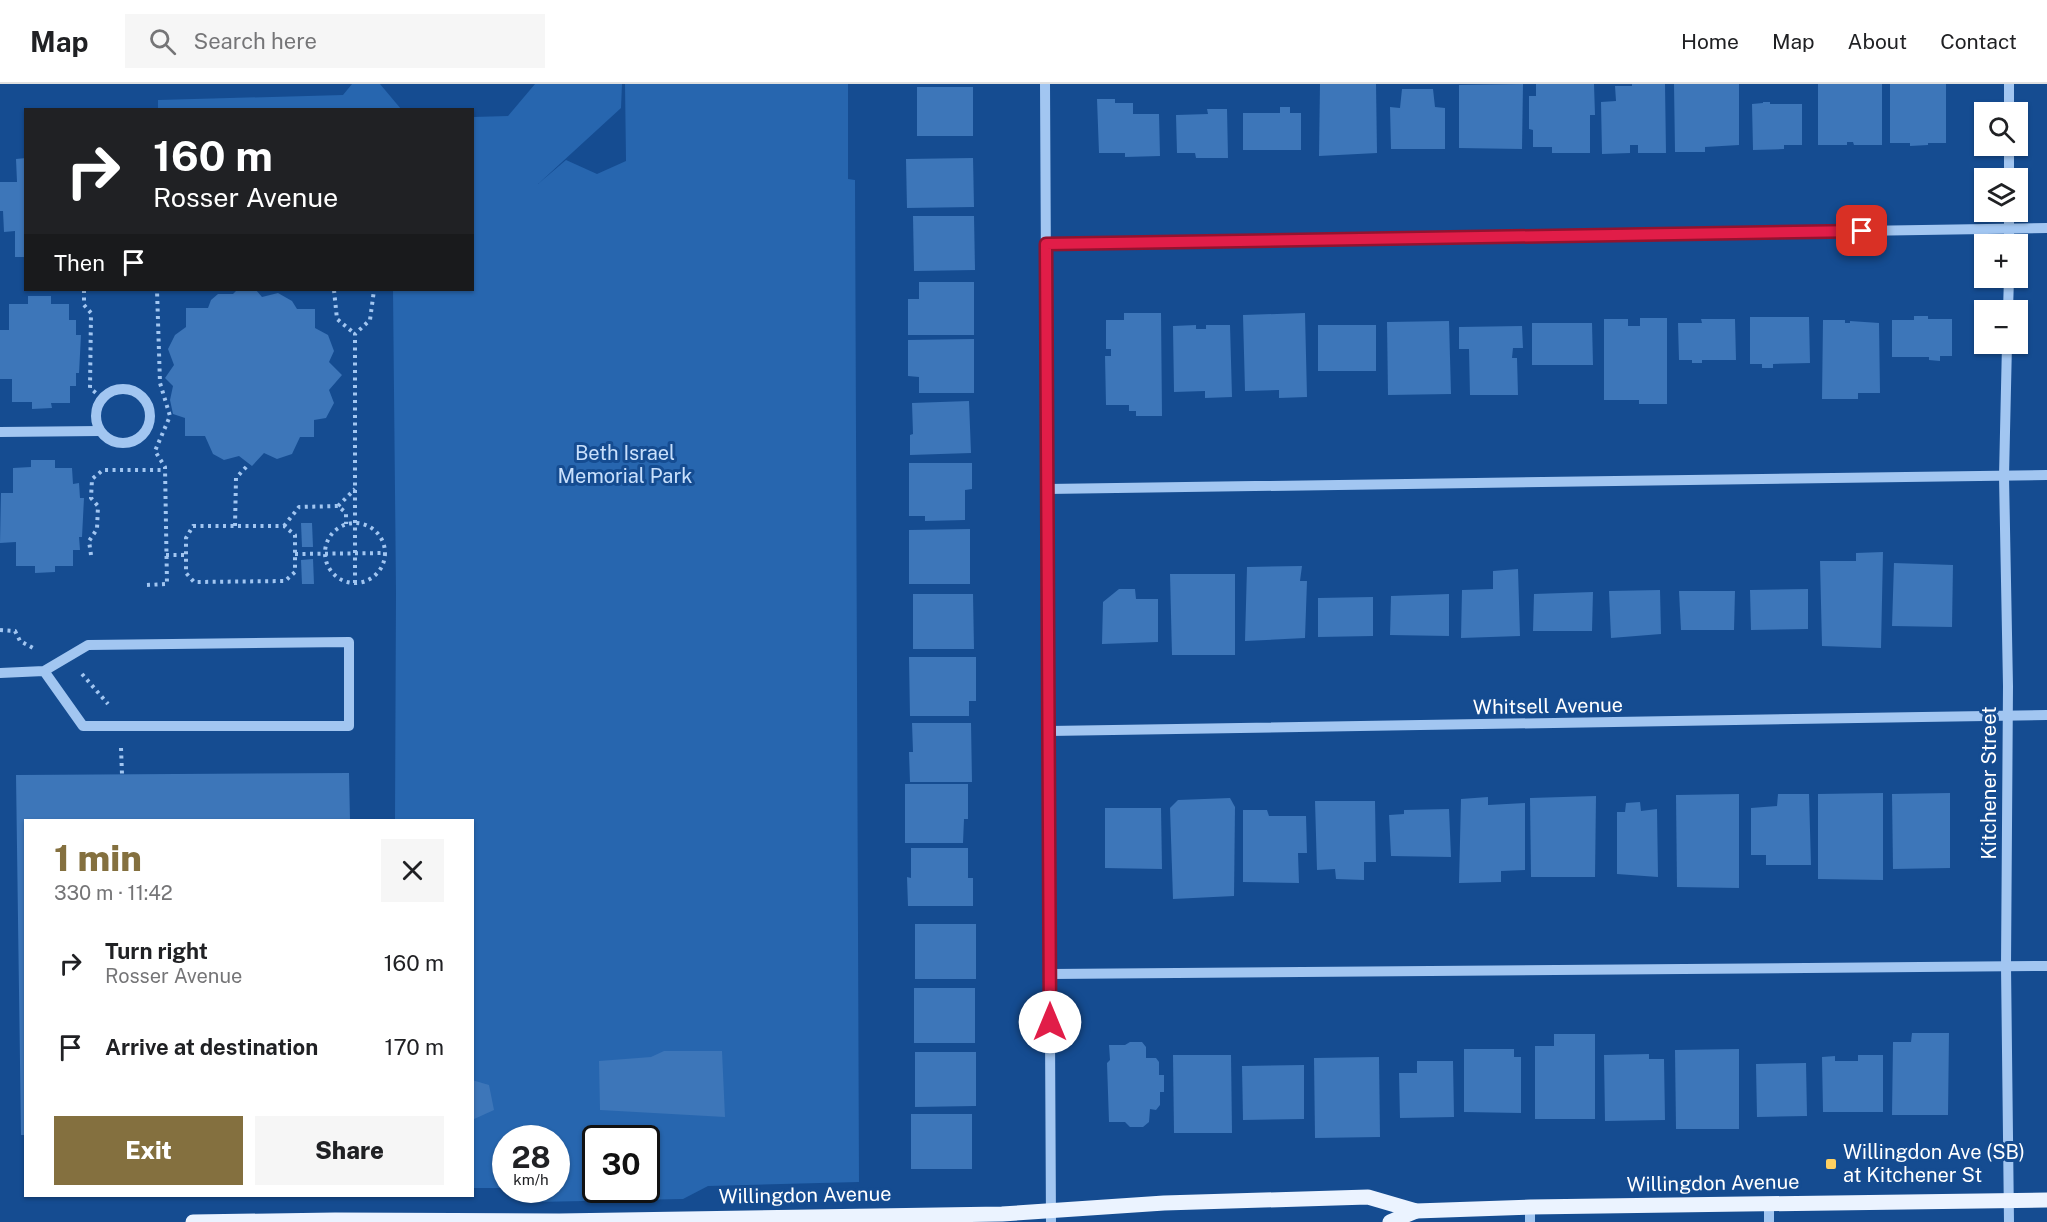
<!DOCTYPE html>
<meta charset="utf-8">
<style>
body{margin:0;font-family:"Public Sans",sans-serif;background:#f6f6f6;color:#202124;height:100vh;display:flex;flex-direction:column;font-size:22px;white-space:nowrap}
*{box-sizing:border-box;margin:0}
p{font-size:20px;color:#757577}
.icon{flex:none;width:33px;height:33px;fill:none;stroke:currentColor;stroke-width:2;stroke-linecap:round;stroke-linejoin:round}
.map{position:relative;flex:1;overflow:hidden}
.sheet{position:absolute;left:24px;top:735px;width:450px;height:378px;display:flex;flex-direction:column;background:#fff;border-radius:0px;box-shadow:0 2px 4px #0004}
.sheet>*{flex:none}
.guide{position:absolute;left:24px;top:24px;width:450px;height:183px;border-radius:0px;box-shadow:0 2px 4px #0004;background:#202124;color:#fff;overflow:hidden}
.tools{position:absolute;left:1974px;top:18px;display:grid;gap:12px}
.tools a{display:grid;place-items:center;width:54px;height:54px;border-radius:0px;background:#fff;box-shadow:0 2px 4px #0004;font-size:30px}
.speed{position:absolute;left:492px;top:1041px;display:flex;gap:12px;font-size:30px;font-weight:700;text-align:center}
.speed>*{display:grid;place-content:center;width:78px;height:78px;border-radius:50%;background:#fff;box-shadow:0 2px 4px #0004;line-height:1}
.speed small{font-size:15px;font-weight:400}
.speed .limit{border:3px solid #111;border-radius:9px;background:#fff;color:#111}
.pin{position:absolute;display:grid;place-items:center;width:51px;height:51px;color:#fff;margin:-26px;border-radius:12px;box-shadow:0 3px 9px #0006}
.me{position:absolute;width:66px;margin:-33px;rotate:0deg;stroke-linejoin:round;filter:drop-shadow(0 0 4px #0008)}
.turn{display:flex;align-items:center;gap:21px;height:126px;padding:0 30px;font-size:27px}
.turn .icon{width:78px;height:78px;stroke-width:2.5}
.turn b{display:block;font-size:42px;line-height:51px}
.then{display:flex;align-items:center;height:57px;padding:0 30px;background:#0003;gap:12px;font-size:22px}
.round{display:grid;place-items:center;flex:none;width:63px;height:63px;border-radius:0px;background:#f6f6f6}
.headline{display:flex;align-items:center;justify-content:space-between;height:102px;padding:0 30px}
h1{font-size:36px;font-weight:800;line-height:45px;color:#84703f}
.button{display:flex;gap:12px;margin-top:auto;padding:12px 30px}
.button a{flex:1;height:69px;border-radius:0px;background:#84703f;color:#fff;font-size:24px;font-weight:800;line-height:69px;text-align:center}
.button a+a{background:#f6f6f6;color:#202124}
ul{padding:0;list-style:none}
li{display:flex;align-items:center;gap:18px;height:84px;padding:0 30px}
li div{flex:1}
li b{display:block;font-size:22px}
li em{font-style:normal}
header{display:flex;align-items:center;gap:36px;box-sizing:border-box;height:84px;padding:0 30px;background:#fff;border-bottom:2px solid #e0e0e0}
header strong{font-size:28px}
nav{display:flex;gap:33px;margin-inline-start:auto;font-size:21px}
.search{width:420px;height:54px;background:#f6f6f6;display:flex;align-items:center;gap:15px;box-sizing:border-box;padding:0 21px;border-radius:0px;color:#757577;font-size:22px}
.map>svg:first-child{display:block}
</style>
<header>
<strong>Map</strong>
<div class="search"><svg class="icon" aria-label="search" viewBox="0 0 24 24"><circle cx="10" cy="10" r="6"/><path d="M15 15l6 6"/></svg>Search here</div>
<nav><a>Home</a><a>Map</a><a>About</a><a>Contact</a></nav>
</header>
<div class="map">
<svg width="2047" height="1138" viewBox="0 0 2047 1138">
<rect width="100%" height="100%" fill="#154c91"/>
<!-- green -->
<g fill="#2766af" fill-rule="evenodd">
<path d="M352,0H380L401,25H158V16L343,11Z"/>
<path d="M535,0H622L621,24L538,100L566,76L597,90L626,77L625,0H848V95L855,96L859,1098L708,1102L683,1115L535,1118L517,1106H556V1054H506L505,1104H473L472,736H395L396,508L393,206H472L473,33L508,32ZM596,1054H646V1106H596Z"/>
</g>
<!-- building -->
<g fill="#3d76b9">
<path d="M1320,0H1376L1377,69L1319,72Z"/>
<path d="M1523,0L1522,65L1459,64V1Z"/>
<path d="M1536,0H1594L1595,31H1590V69H1552V63H1533V46L1529,45V12H1536Z"/>
<path d="M1632,0H1665L1666,69H1638V61H1630V69L1602,70L1601,18L1616,17L1615,2H1632Z"/>
<path d="M1674,0H1739V61L1705,63V68H1675Z"/>
<path d="M1818,0H1882V61H1854L1853,58H1847V61H1818Z"/>
<path d="M1890,0H1946V59H1928V61L1910,62V59H1890Z"/>
<rect x="917" y="3" width="56" height="49"/>
<path d="M1402,5H1433L1435,23L1445,24V65H1391L1390,23L1400,24Z"/>
<path d="M1097,15H1115V19H1133V30H1159L1160,72L1125,73V69H1099Z"/>
<path d="M1763,18H1770V20H1802V61H1784V65L1753,66L1752,20L1763,19Z"/>
<path d="M1280,23H1290V29H1301V66H1243V29H1280Z"/>
<path d="M1207,25H1227L1228,74H1196L1195,69H1177L1176,31L1208,30Z"/>
<path d="M26,74V173H15V147L4,148L3,127H0V98H17L16,75Z"/>
<path d="M973,74L974,123L907,124L906,75Z"/>
<path d="M913,132H974L975,186L914,187Z"/>
<path d="M919,198H974V251H908V215H919Z"/>
<path d="M237,206H256L262,213L278,209L292,217L297,225H315V244L328,251L334,267L329,278L342,291L329,306L334,319L326,334L314,336V353H300L292,370L277,375L264,369L252,382L239,372L224,376L213,370L205,352H185V334L173,330L170,316L173,302L165,294L174,281L168,265L175,251L186,243V224H208L211,216L218,210H233Z"/>
<path d="M28,212H51V220H69V236H76V251H81L79,289H76V302H70V319H51L52,324L32,325V318H12V295H0V246H9V220H28Z"/>
<path d="M1124,229H1161L1162,332H1136V327H1129V321H1106L1105,272H1111V265H1106V236H1124Z"/>
<path d="M1305,229L1307,313L1279,314V306L1245,307L1243,231Z"/>
<path d="M1914,232H1928V235H1952V272H1940V277L1929,276V273H1892V236H1914Z"/>
<path d="M1750,233H1809L1810,279L1773,280V284H1762V280H1750Z"/>
<path d="M1640,234H1667V320H1639V316H1604V235H1628V242H1640Z"/>
<path d="M1701,235H1735L1736,276H1702V279H1692V276H1679L1678,239H1702Z"/>
<path d="M1823,236H1845V239H1850V237L1879,239L1880,309H1858V315H1822Z"/>
<path d="M1449,237L1451,310L1388,311L1387,238Z"/>
<path d="M1532,239H1592L1593,281H1532Z"/>
<path d="M1196,241V245H1206V241H1230L1232,313L1205,314V307L1174,308L1173,242Z"/>
<rect x="1318" y="241" width="58" height="46"/>
<path d="M1522,242L1523,264H1513L1512,274H1517L1518,311H1470L1469,265H1459V243Z"/>
<path d="M974,255V309H919V293L908,292V256Z"/>
<path d="M969,317L971,369L910,371V351L913,350L912,319Z"/>
<path d="M31,376H55V384H72L73,400L79,399L80,414H84L82,453H79L80,466H73V482H55V488L35,489V482H16V458L0,459L1,409H13V384L31,383Z"/>
<path d="M909,379H972V405L965,406V436L925,437V432H909Z"/>
<path d="M301,439H312L313,463H302Z"/>
<path d="M970,445V500H909V446Z"/>
<path d="M1883,468L1881,564L1822,562L1820,477H1856V469Z"/>
<path d="M313,475L314,500H302L301,476Z"/>
<path d="M1894,479L1953,481L1952,543L1892,542Z"/>
<path d="M1302,482L1300,497H1307L1305,554L1245,557L1247,483Z"/>
<path d="M1518,485L1520,552L1461,554L1462,506L1493,505V487Z"/>
<path d="M1170,490H1235V571H1172Z"/>
<path d="M1119,505H1135L1136,515H1158V558L1102,560L1103,518Z"/>
<path d="M1808,505V545L1751,546L1750,506Z"/>
<path d="M1660,506L1661,550L1611,554L1609,507Z"/>
<path d="M1679,507H1735L1734,546H1681Z"/>
<path d="M1593,508L1592,547H1533L1534,510Z"/>
<path d="M913,510H973L974,565H913Z"/>
<path d="M1449,510V552L1390,551L1391,512Z"/>
<path d="M1373,513V552L1318,553V514Z"/>
<path d="M909,573H976V617H969V632H910Z"/>
<path d="M912,639H971L972,698H910L909,668H913Z"/>
<path d="M349,689L350,736H26V1051H21L16,691Z"/>
<path d="M905,700H968V735H964L963,759H905Z"/>
<path d="M1883,709V796L1818,795V710Z"/>
<path d="M1950,709V784L1893,785L1892,710Z"/>
<path d="M1739,710V804L1677,803L1676,711Z"/>
<path d="M1778,710H1809L1811,781H1766V771H1751V724L1777,722Z"/>
<path d="M1596,712L1595,793H1531L1530,714Z"/>
<path d="M1488,713V721L1525,719V786L1501,787V798L1459,799L1461,715Z"/>
<path d="M1230,714L1235,723L1234,812L1173,815L1170,724L1178,716Z"/>
<path d="M1315,717H1375L1376,778H1364V796L1336,795L1335,785L1317,786Z"/>
<path d="M1640,718L1641,727L1657,725L1658,793L1617,790V728H1625L1626,719Z"/>
<path d="M1105,724H1161L1162,785L1105,784Z"/>
<path d="M1449,725L1451,773L1391,772L1389,731L1404,730V726Z"/>
<path d="M1243,726H1267L1269,732H1306L1307,769H1298L1299,799L1243,798Z"/>
<path d="M911,764H968V794H973V822H908L907,793L911,794Z"/>
<rect x="915" y="840" width="61" height="55"/>
<rect x="914" y="904" width="61" height="55"/>
<path d="M1912,949H1949L1948,1031H1892L1893,958H1911Z"/>
<path d="M1554,950H1595V1035H1535V962H1554Z"/>
<path d="M1130,958H1142L1146,963V974H1156L1159,978V991H1164V1008H1160V1021L1156,1026L1150,1025L1149,1038L1143,1043H1130L1125,1038H1109L1107,979L1110,976L1109,961H1125Z"/>
<path d="M1464,965H1514V973H1521V1029L1464,1028Z"/>
<path d="M1739,965V1045H1676L1675,966Z"/>
<path d="M664,967H722L725,1033L600,1026L599,977L651,973Z"/>
<path d="M915,968H976V1022L915,1023Z"/>
<path d="M1649,970V975H1664L1665,1036L1605,1037L1604,971Z"/>
<path d="M1173,971H1231L1232,1049H1174Z"/>
<path d="M1858,971H1883V1028H1823L1822,973L1835,972V977H1858Z"/>
<path d="M1379,973L1380,1053L1315,1054L1314,974Z"/>
<path d="M1417,977H1453L1454,1033L1400,1034L1399,989H1417Z"/>
<path d="M1806,979L1807,1032L1757,1033L1756,980Z"/>
<path d="M1304,981V1035L1243,1036L1242,982Z"/>
<path d="M472,996L489,1001L494,1026L472,1036Z"/>
<rect x="911" y="1030" width="61" height="55"/>
</g>
<g fill="none" stroke-linecap="round" stroke-linejoin="round">
<!-- path -->
<g stroke="#a2c6f1" stroke-width="4" stroke-dasharray="3 4.5" stroke-linecap="butt">
<path d="M84,206V221L91,229L90,304L102,314"/>
<path d="M334,206L337,235L355,250"/>
<path d="M338,422L355,405"/>
<circle cx="355" cy="469" r="30"/>
<path d="M193,442H284L295,451V488L285,497L194,498L186,489V454Z"/>
<path d="M235,442L236,394L248,381"/>
<path d="M284,442L299,423L338,422L346,429V440"/>
<path d="M295,470L385,469"/>
<path d="M91,471L89,457L97,445L98,422L91,414L92,395L103,386H165"/>
<path d="M166,471H186"/>
<path d="M355,499V250L370,236L374,206"/>
<path d="M147,501L167,500L165,383L155,367L170,332L160,299L157,206"/>
<path d="M0,546L15,547L20,557L35,565"/>
<path d="M82,590L108,620"/>
<path d="M121,664L122,690"/>
</g>
<!-- minor -->
<g stroke="#a2c6f1" stroke-width="10">
<path d="M1045,0L1051,1138"/>
<path d="M2009,0V28"/>
<path d="M2009,62V94"/>
<path d="M1046,160L2047,144"/>
<path d="M2009,160V128"/>
<path d="M2008,226L2009,194"/>
<path d="M2007,260L2004,392L2008,602L2006,882L2009,1138"/>
<circle cx="123" cy="332" r="27"/>
<path d="M0,348L100,347"/>
<path d="M1047,405L2047,391"/>
<path d="M0,589L44,587L88,561L349,558V642H83L44,587"/>
<path d="M1049,647L2047,631"/>
<path d="M1050,890L2047,882"/>
<path d="M1769,1119V1138"/>
<path d="M1530,1123V1138"/>
</g>
<!-- major -->
<g stroke="#ebf3ff" stroke-width="15">
<path d="M193,1138L335,1136L559,1137L1002,1130L1164,1119L1368,1113L1416,1127L1530,1123L2047,1116"/>
<path d="M1390,1138L1416,1127"/>
</g>
</g>
<g fill="none" stroke-linecap="round" stroke-linejoin="round">
<!-- route casing -->
<g stroke="#92132f" stroke-width="15">
<path id="route" d="M1050,938L1046,160L1862,147"/>
</g>
<!-- route -->
<use href="#route" stroke="#e11d48" stroke-width="10"/>
</g>
<!-- markers -->
<rect fill="#ffd061" stroke="#154c91" stroke-width="2" x="1825" y="1074" width="12" height="12" rx="3"/>
<g text-anchor="middle" dominant-baseline="central" stroke-width="6" stroke-linejoin="round" paint-order="stroke">
<!-- park labels -->
<g font-size="20" fill="#c9e0fc" stroke="#154c91">
<text x="625" y="369">Beth Israel<tspan x="625" dy="23">Memorial Park</tspan></text>
</g>
<!-- street labels -->
<g font-size="20" fill="#fff" stroke="#154c91">
<text transform="translate(1548 622) rotate(-1)">Whitsell Avenue</text>
<text transform="translate(1989 699) rotate(-90)">Kitchener Street</text>
<text transform="translate(1713 1099) rotate(-1)">Willingdon Avenue</text>
<text transform="translate(805 1111) rotate(-1)">Willingdon Avenue</text>
</g>
<!-- poi labels -->
<g font-size="20" fill="#fff" stroke="#154c91" text-anchor="start">
<text x="1843" y="1068">Willingdon Ave (SB)<tspan x="1843" dy="23">at Kitchener St</tspan></text>
</g>
</g>
</svg>
<div class="tools">
<a><svg class="icon" aria-label="search" viewBox="0 0 24 24"><circle cx="10" cy="10" r="6"/><path d="M15 15l6 6"/></svg></a>
<a><svg class="icon" aria-label="layers" viewBox="0 0 24 24"><path d="M12 4l9 5-9 5-9-5zM3 14l9 5 9-5"/></svg></a>
<a>+</a>
<a>−</a>
</div>
<div class="speed"><div>28<small>km/h</small></div><div class="limit">30</div></div>
<div class="pin" style="left:1862px;top:147px;background:#d93025"><svg class="icon" aria-label="arrive" viewBox="0 0 24 24"><path d="M6 21V4h12l-3 4 3 4H6"/></svg></div>
<svg class="me" style="left:1050px;top:938px" viewBox="-20 -20 40 40"><circle r="19" fill="#fff"/><path d="M0-13L10 11 0 6-10 11z" fill="#e11d48"/></svg>
<div class="guide">
<div class="turn"><svg class="icon" aria-label="right" viewBox="0 0 24 24"><path d="M7 20v-9h11M14 6l5 5-5 5"/></svg><div><b>160 m</b>Rosser Avenue</div></div>
<div class="then">Then<svg class="icon" aria-label="arrive" viewBox="0 0 24 24"><path d="M6 21V4h12l-3 4 3 4H6"/></svg></div>
</div>
<section class="sheet">
<div class="headline"><div><h1>1 min</h1><p>330 m · 11:42</p></div><a class="round"><svg class="icon" aria-label="close" viewBox="0 0 24 24"><path d="M6 6l12 12M18 6L6 18"/></svg></a></div>
<ul>
<li><svg class="icon" aria-label="right" viewBox="0 0 24 24"><path d="M7 20v-9h11M14 6l5 5-5 5"/></svg><div><b>Turn right</b><p>Rosser Avenue</p></div><em>160 m</em></li>
<li><svg class="icon" aria-label="arrive" viewBox="0 0 24 24"><path d="M6 21V4h12l-3 4 3 4H6"/></svg><div><b>Arrive at destination</b></div><em>170 m</em></li>
</ul>
<div class="button"><a>Exit</a><a>Share</a></div>
</section>
</div>
